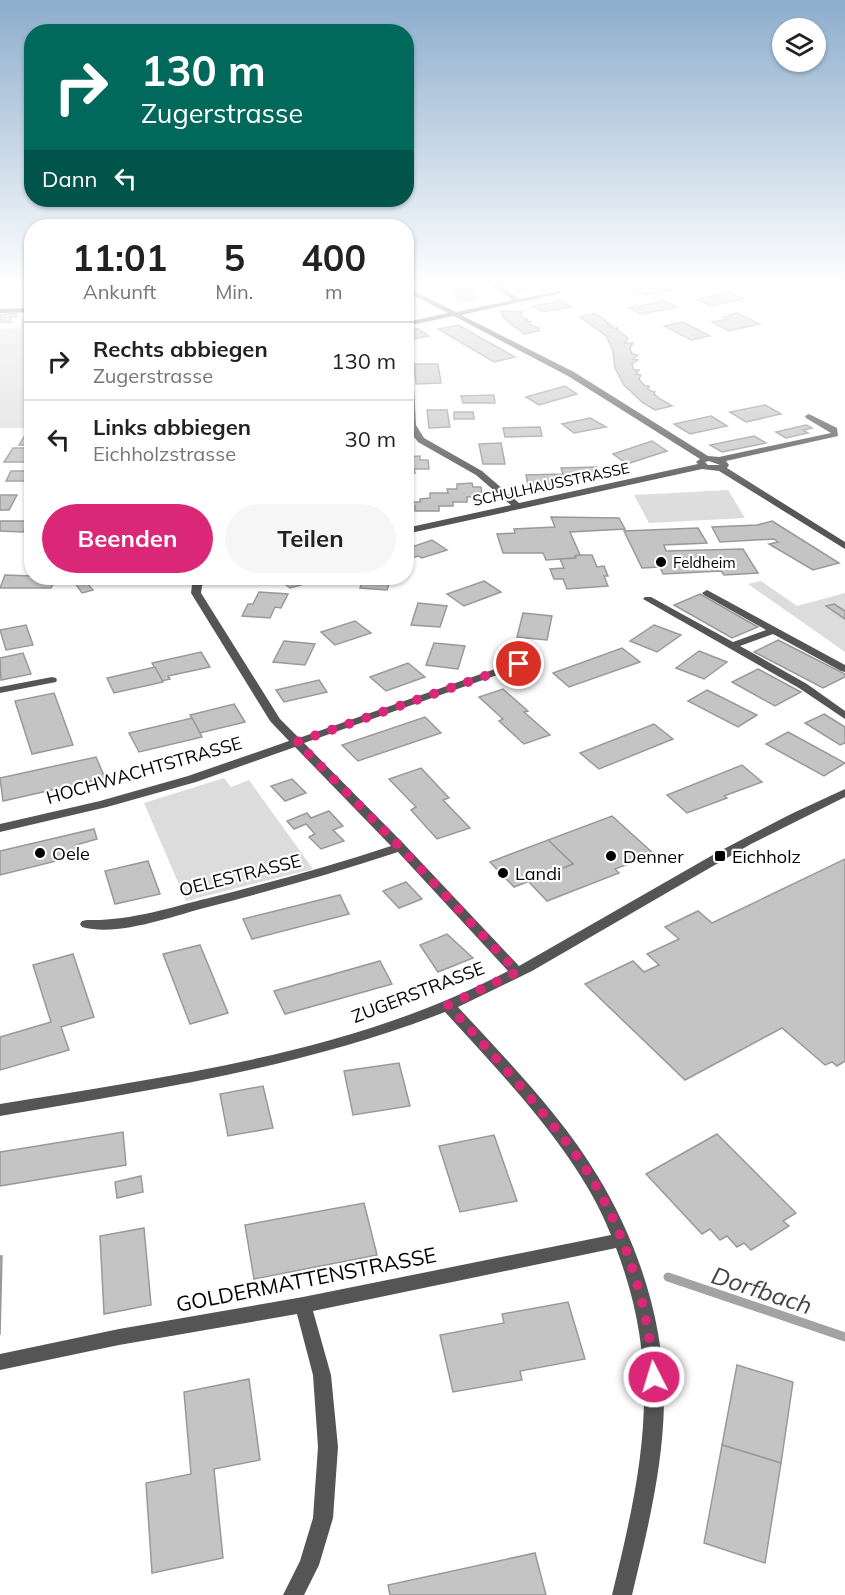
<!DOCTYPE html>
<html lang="de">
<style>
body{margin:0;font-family:Mulish,sans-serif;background:#f6f6f6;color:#222;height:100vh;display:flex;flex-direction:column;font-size:22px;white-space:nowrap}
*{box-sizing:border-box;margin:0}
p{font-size:20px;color:#767676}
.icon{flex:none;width:33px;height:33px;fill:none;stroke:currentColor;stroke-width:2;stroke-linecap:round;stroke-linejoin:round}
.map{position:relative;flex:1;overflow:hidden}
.side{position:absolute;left:24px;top:219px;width:390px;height:366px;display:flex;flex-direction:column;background:#fff;border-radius:24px;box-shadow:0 2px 4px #0004}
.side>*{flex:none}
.banner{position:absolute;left:24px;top:24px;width:390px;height:183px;border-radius:24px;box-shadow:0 2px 4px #0004;background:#00695c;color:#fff;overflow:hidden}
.controls{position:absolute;left:772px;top:18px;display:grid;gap:12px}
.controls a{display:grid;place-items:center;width:54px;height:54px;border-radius:50%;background:#fff;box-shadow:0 2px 4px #0004;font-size:30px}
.pin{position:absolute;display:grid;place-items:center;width:51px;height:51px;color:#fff;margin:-26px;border:3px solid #fff;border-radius:50%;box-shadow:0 2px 6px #0007}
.me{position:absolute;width:66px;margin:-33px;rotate:355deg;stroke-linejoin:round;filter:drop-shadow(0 0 4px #0008)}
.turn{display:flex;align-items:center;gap:21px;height:126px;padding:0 18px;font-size:27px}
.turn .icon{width:78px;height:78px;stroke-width:2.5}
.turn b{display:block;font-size:42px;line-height:51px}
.then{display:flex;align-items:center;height:57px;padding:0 18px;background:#0003;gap:12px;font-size:22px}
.eta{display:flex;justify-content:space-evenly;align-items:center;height:102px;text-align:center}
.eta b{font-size:36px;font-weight:700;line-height:42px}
.action{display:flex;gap:12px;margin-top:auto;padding:12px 18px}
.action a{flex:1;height:69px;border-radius:36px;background:#db2777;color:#fff;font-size:24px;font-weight:700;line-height:69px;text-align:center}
.action a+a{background:#f6f6f6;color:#222}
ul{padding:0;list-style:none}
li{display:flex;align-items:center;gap:18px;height:78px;padding:0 18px;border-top:2px solid #e0e0e0}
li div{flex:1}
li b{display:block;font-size:22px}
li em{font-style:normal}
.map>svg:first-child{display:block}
</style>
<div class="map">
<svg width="845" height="1595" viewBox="0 0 845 1595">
<rect width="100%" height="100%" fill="#fff"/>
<!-- green -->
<g fill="#dcdcdc">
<path d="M27,310H31V428H0V329L20,328Z"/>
<path d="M728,490L745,518L649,523L634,495Z"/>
<path d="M761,581L797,606L845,593V652L748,584Z"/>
<path d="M224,778L231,787L249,780L313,869L186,901L144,803Z"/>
</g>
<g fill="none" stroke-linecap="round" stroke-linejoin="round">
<!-- stream -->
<path stroke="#a3a3a3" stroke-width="9" d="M668,1277L845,1337"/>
</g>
<!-- building -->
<g fill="#c4c4c4" stroke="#999" stroke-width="1.5">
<path d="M470,284L472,287H467L477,299L461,301L455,296H460L451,288Z"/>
<path d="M510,284H527L530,290H513Z"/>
<path d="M644,284H664L675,289L645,295L630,288Z"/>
<path d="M730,292L744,299L710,306L697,299Z"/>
<path d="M561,301L572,307L543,312L532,306Z"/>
<path d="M664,301L677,307L642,314L629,308Z"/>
<path d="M501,311L523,312L520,314L521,317L527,319L525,320L531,322L529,324L539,328V331L524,334L504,318Z"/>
<path d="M17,313V317H11V322H0V315Z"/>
<path d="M737,313L760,324L729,331L712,322L728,319L723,317Z"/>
<path d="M593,314H597L612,326H609L611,328H618L617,330L628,338L625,343H633L630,348L632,354L638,355L633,359L638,360L632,364L634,370H639L636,374L641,375L639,379L645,386H649L648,389L651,391L655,392L654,394L660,399L672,406L655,410L643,403L624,385L615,368L613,351L606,336L580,317Z"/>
<path d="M683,322L710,336L691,340L664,326Z"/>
<path d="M458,325L515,357L494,362L438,329Z"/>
<path d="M418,329L429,336L406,340V331Z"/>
<path d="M414,364H438L441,383L416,384Z"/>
<path d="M565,386L577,394L539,405L526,397Z"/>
<path d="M494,395L495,403H463L461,396Z"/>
<path d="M765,405L781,414L746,422L730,412Z"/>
<path d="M427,410H447L450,427L429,428Z"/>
<path d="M454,412H473L474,419H454Z"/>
<path d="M711,416L727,426L690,434L674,424Z"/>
<path d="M590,418L606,427L574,433L562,424Z"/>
<path d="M806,425L812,428L803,430L808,433L786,438L776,432Z"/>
<path d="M540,427L542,436L505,437L503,428Z"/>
<path d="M27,432H32V445H19Z"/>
<path d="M754,436L766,443L722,452L710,445Z"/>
<path d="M652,441L667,451L627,464L613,454Z"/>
<path d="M501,443L505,464H483L479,444Z"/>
<path d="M13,448H32V454L27,462H4Z"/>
<path d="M420,456V460H428L429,469H414L415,473H406V457Z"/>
<path d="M597,467L601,476L565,477L567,484L528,485L526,475L563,474L561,468Z"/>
<path d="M11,471H32V481H6Z"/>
<path d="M472,483L473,487H481L482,496L467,497V502H453V506H439V511H415V506H412V502H420V499L430,498V493H448L447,489H457V484Z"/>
<path d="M0,495H17L9,510H0Z"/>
<path d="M551,517L619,518L625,529L570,532L580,555L575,556L576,558L546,560L543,553H503L497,534L515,533L514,529L555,527Z"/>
<path d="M0,521H29L23,532L0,531Z"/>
<path d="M772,521L839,563L813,570L769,544L778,542L774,539L720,542L712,527L757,525Z"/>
<path d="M698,528L707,543L664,545L666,551L743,549L758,573L724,575L721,571L663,574L660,567L642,568L624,531Z"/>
<path d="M432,540L447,550L422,558L418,556L406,560V545L412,547Z"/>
<path d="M580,555H592L597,567L604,566L608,576H604L608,586L567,589L563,579H554L550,569L564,568L560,559L576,558L575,556Z"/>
<path d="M5,575L32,576V578H56L51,588H0Z"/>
<path d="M277,578H327L290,588Z"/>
<path d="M364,578H398L397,581H390L387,590L360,588Z"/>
<path d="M85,581L93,590L82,593L75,583Z"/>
<path d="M484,581L501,592L464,606L447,594Z"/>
<path d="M259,592L288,594L281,608L275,607L270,618L242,616L248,604H253Z"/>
<path d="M700,594L758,627L732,638L674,605Z"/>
<path d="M418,603L447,606L440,627L411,625Z"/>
<path d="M834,604L845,611V619L826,606Z"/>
<path d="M523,613L552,616L547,640L517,637Z"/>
<path d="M355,621L371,633L335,645L321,632Z"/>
<path d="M26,625L33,645L6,650L0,630Z"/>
<path d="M654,625L681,635L657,652L630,641Z"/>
<path d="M778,640L845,674V677L823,688L754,652Z"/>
<path d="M284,641L315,644L305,665L273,662Z"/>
<path d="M434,643L465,646L458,669L426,665Z"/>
<path d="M622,648L640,662L569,687L553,673Z"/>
<path d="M699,651L727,662L704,679L676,668Z"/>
<path d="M201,652L210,667L168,676L170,679L162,681L152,663Z"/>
<path d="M23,653L31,674L1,680L0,658Z"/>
<path d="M408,663L425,677L386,691L370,677Z"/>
<path d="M155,667L163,682L114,693L107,678Z"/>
<path d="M758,669L801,692L775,706L732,682Z"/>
<path d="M319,680L327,692L284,702L276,690Z"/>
<path d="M503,689L528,711L524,712L550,735L524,744L499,721L503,719L479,697Z"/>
<path d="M707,690L757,715L738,727L688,701Z"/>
<path d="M54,693L73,745L32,754L15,701Z"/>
<path d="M234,704L245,722L200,733L190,715Z"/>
<path d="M824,714L845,727V743L840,745L805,723Z"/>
<path d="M425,717L441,733L358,761L342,745Z"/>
<path d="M192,718L202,737L139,752L129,733Z"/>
<path d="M654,724L673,739L599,769L580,753Z"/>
<path d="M788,732L845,763L824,776L766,744Z"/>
<path d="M96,757L105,778L3,801L0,778Z"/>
<path d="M742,765L762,782L724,796L727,798L687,813L667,795Z"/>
<path d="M421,768L449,798L443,800L470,828L437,839L411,810L416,807L389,779Z"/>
<path d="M292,779L306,793L285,801L271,786Z"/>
<path d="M329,811L343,826L333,830L344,841L321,849L309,837L315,834L306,824L294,829L287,821L307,813L311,818Z"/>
<path d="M612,816L654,854L615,869L619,873L547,901L529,882L573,864L548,840Z"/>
<path d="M94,829L97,839L76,845L80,855L0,875V851Z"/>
<path d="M548,840L573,864L514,887L490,862Z"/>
<path d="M845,859V1061L837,1066L832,1062L825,1065L782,1028L685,1080L585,984L633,961L644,972L659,965L647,954L679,939L665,927L698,911L712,923Z"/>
<path d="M148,861L160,894L115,904L105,871Z"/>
<path d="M406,882L422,899L399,908L383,891Z"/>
<path d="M340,895L349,914L252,939L243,919Z"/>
<path d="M447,934L473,958L438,972L420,945Z"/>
<path d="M200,945L228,1013L190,1024L163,954Z"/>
<path d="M73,954L94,1017L61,1027L69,1050L0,1070V1037L51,1022L33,965Z"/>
<path d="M380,961L392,984L285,1014L274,991Z"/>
<path d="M399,1063L410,1106L353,1115L344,1071Z"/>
<path d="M263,1086L273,1128L228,1136L220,1094Z"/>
<path d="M123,1132L126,1165L0,1186V1152Z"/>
<path d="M717,1134L796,1213L783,1221L789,1226L751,1250L744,1243L737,1247L727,1236L720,1240L710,1229L702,1234L646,1174Z"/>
<path d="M494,1135L517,1201L460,1212L439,1146Z"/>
<path d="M141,1176L143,1192L117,1198L115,1182Z"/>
<path d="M364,1203L377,1255L254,1279L245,1225Z"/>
<path d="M144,1228L151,1305L104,1314L100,1236Z"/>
<path d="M0,1256H2L0,1335Z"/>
<path d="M568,1302L585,1359L520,1371L522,1380L453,1392L440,1335L504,1323L502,1314Z"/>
<path d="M737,1365L793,1382L781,1463L722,1445Z"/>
<path d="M249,1379L260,1460L214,1469L223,1558L152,1573L146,1483L191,1474L184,1392Z"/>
<path d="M722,1445L781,1463L765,1563L704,1543Z"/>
<path d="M535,1553L546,1595H390L388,1585Z"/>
</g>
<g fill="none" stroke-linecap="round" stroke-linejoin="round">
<!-- minor -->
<g fill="#555" fill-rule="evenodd">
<path d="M489,284H496L520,299L559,291L562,293L461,315L574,372L708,456L719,457L831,433L806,418L805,416L809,414L837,428L838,436L726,461L729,465L727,468L845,542V549L719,471L702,469L406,534V528L511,505L476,475L418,442L411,433L408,425L406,383L414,387L416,425L424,438L482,471L519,503L698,464L696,462L700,459L568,376L454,316L406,326V322L448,313L406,292V287L456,312L513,300ZM709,461L720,465H708L705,462Z"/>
<path d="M32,308V312L0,313V309Z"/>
<path d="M199,578H209L202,586L201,593L280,719L299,738L515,662H523L524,664L523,666L304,743L404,844L519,966L718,852L791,814L845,789V797L751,844L532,971L458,1007C505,1058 561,1115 597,1175C638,1242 665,1323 664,1403C663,1468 647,1532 632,1595H612C642,1471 664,1373 616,1248L313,1311L331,1375L338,1447L333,1518L319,1565L304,1595H283L300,1561L313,1518L318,1447L313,1375L297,1314L119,1345L0,1370V1354L119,1329L303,1297L611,1235C579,1153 504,1077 445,1012C302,1068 151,1090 0,1116V1104C173,1075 351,1054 508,971L398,852C335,873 272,890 208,907C172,916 119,937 82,927L80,924L82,921L87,920C130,921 168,908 209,898C271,882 331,866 391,846L295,747L196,782L107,807L0,832V824L100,801L188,776L289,741L270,721L191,593L192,585Z"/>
<path d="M707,590L845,665V672L841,671L773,634L740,646L807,684L845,711V719L799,688L643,599L645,597H651L733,642L766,630L704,595L702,593Z"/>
<path d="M52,677L56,678L57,680L56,682L0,693V687Z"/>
</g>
</g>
<!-- sky -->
<linearGradient id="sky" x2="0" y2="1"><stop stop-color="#8cadcc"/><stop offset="0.56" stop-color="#fff"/><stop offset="1" stop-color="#fff" stop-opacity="0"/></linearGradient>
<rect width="845" height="507" fill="url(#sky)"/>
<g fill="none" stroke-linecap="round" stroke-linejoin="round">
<!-- route -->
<path stroke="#db2777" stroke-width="10" stroke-dasharray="0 18" d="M519,664L297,742L400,847L517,972L448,1005C491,1053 538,1104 576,1155C621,1217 648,1300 654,1377"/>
</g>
<!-- markers -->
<g fill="#000" stroke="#fff" stroke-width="2">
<circle cx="661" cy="562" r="6"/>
<circle cx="40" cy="853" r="6"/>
<circle cx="611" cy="856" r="6"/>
<rect x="714" y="850" width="12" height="12" rx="3"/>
<circle cx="503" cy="873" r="6"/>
</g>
<g text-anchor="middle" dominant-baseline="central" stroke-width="4.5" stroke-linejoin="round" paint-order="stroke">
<!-- far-street labels -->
<g font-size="15" fill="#000" stroke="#fff">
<text transform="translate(551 484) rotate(-12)">SCHULHAUSSTRASSE</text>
</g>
<!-- far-poi labels -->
<g font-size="15" fill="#000" stroke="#fff" text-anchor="start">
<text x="673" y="562">Feldheim</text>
</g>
<!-- street labels -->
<g font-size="18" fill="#000" stroke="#fff">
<text transform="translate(144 770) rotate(-16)">HOCHWACHTSTRASSE</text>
<text transform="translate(240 875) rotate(-14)">OELESTRASSE</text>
<text transform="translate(418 992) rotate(-21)">ZUGERSTRASSE</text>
</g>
<!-- poi labels -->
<g font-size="18" fill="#000" stroke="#fff" text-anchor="start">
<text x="52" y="853">Oele</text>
<text x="623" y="856">Denner</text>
<text x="732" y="856">Eichholz</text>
<text x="515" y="873">Landi</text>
</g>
<!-- near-street labels -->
<g font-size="21" fill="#000" stroke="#fff">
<text transform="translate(306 1279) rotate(-11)">GOLDERMATTENSTRASSE</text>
</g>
<!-- near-water labels -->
<g font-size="24" font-style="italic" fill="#444" stroke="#fff">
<text transform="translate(762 1290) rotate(18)">Dorfbach</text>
</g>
</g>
</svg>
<div class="controls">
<a><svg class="icon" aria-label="layers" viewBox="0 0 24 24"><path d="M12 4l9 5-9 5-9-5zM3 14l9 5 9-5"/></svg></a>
</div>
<div class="pin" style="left:519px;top:664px;background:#d93025"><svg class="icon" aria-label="arrive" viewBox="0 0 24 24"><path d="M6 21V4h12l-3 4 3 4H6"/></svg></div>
<svg class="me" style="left:654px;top:1377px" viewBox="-20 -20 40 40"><circle r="17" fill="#db2777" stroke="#fff" stroke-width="3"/><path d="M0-11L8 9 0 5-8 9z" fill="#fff"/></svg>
<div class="banner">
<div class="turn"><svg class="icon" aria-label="right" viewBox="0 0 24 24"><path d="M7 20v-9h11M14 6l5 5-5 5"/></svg><div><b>130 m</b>Zugerstrasse</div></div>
<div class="then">Dann<svg class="icon" aria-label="left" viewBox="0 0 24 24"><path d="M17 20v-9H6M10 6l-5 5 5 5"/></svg></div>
</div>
<section class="side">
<div class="eta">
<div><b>11:01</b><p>Ankunft</p></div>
<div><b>5</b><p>Min.</p></div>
<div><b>400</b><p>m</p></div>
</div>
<ul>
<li><svg class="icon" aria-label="right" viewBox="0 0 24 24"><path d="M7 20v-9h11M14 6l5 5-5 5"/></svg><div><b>Rechts abbiegen</b><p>Zugerstrasse</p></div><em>130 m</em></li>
<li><svg class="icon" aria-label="left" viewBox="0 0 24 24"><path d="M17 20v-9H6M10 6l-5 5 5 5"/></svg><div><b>Links abbiegen</b><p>Eichholzstrasse</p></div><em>30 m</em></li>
</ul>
<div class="action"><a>Beenden</a><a>Teilen</a></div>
</section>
</div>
